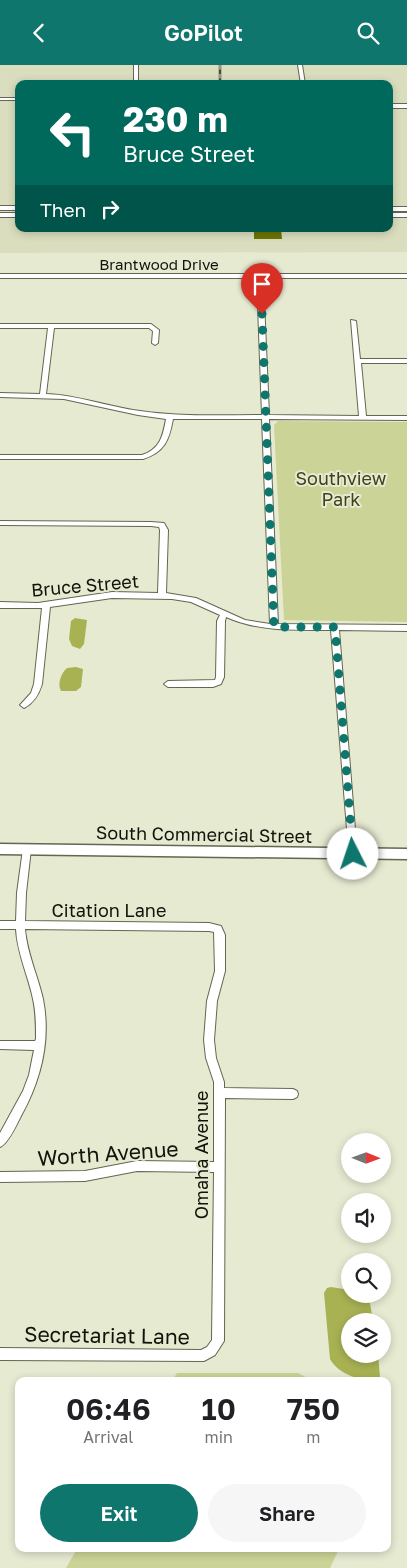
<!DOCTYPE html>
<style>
body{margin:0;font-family:"Golos Text",sans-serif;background:#f6f6f6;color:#202124;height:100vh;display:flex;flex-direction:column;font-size:19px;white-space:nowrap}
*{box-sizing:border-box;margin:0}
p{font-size:16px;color:#757577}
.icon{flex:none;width:28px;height:28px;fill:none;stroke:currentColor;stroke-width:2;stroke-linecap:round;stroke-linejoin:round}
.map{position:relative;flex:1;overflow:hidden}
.panel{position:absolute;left:15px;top:1312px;width:376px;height:175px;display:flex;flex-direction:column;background:#fff;border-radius:10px;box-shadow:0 2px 8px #0003}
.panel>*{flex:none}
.top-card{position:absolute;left:15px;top:15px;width:378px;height:152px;border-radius:10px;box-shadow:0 2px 8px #0003;background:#00695c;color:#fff;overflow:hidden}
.needle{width:32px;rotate:91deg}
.buttons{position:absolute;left:341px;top:1068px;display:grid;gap:10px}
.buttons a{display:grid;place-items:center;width:50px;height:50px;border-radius:50%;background:#fff;box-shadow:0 2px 8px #0003;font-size:25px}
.pin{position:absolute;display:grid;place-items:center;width:42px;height:42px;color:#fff;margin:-51px -21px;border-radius:50% 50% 50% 0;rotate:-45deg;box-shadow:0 0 5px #0007}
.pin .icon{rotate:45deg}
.me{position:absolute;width:55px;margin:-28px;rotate:356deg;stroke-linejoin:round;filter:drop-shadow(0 0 4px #0008)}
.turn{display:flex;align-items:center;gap:18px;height:105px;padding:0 25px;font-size:22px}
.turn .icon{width:65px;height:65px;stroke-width:2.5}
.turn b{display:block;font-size:35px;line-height:42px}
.then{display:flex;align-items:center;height:48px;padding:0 25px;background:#0003;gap:10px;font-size:19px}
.eta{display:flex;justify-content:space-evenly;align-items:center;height:85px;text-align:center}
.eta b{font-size:30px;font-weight:600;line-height:35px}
.button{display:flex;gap:10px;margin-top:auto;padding:10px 25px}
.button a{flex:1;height:58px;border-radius:30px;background:#0f766e;color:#fff;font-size:20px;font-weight:600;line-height:58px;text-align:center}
.button a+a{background:#f6f6f6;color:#202124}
header{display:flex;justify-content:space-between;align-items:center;height:65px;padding:0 25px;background:#0f766e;color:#fff;font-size:22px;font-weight:600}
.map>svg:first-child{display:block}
</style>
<header><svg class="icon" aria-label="back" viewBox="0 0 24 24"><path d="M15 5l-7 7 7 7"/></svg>GoPilot<svg class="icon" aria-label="search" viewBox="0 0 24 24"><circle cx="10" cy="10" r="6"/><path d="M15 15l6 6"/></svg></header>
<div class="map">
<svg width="407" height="1503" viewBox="0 0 407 1503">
<rect width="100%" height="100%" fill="#e6ead1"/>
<!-- built -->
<path fill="#dadebe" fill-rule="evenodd" d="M0,0H407V187L0,188ZM19,19H389V164H19Z"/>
<!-- green -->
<g fill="#ccd396">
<path d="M278,356L407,357V557L284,555L274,360Z"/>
<path d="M177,1308H298L313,1316H172Z"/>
<path d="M77,1484H339L330,1503H66Z"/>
</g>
<!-- water -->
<g fill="#a9b253">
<path d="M75,553L87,555L84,579L80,584L72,581L69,574L71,556Z"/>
<path d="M76,602L83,604L81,622L76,626H61C57,619 61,608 67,603Z"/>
<path d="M331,1222L350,1225V1229H357L370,1238L373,1256H350V1289H378L380,1312L378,1316C361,1316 339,1310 330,1294L324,1228L327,1223Z"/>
</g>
<!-- building -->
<path fill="#6d7400" d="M254,164H281L282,174H254Z"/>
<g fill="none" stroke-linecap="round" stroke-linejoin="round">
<!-- street casing -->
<g stroke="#636650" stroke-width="2">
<g id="street">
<rect x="134" y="0" width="4" height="19"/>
<path d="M298,0H302L305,19H301Z"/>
<rect x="0" y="33" width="19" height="2"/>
<rect x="389" y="39" width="18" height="4"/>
<rect x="0" y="141" width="19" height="4"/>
<rect x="389" y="142" width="18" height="4"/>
<rect x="0" y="148" width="19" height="4"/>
<rect x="389" y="148" width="18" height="4"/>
<path d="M0,209H407V213H263L269,350L359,351L351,255L356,256L360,294H407V298H361L366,351H407V355L269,354L278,559L407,560V566L339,565L357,789L356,792H350L349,789L331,565C295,565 260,567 226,552L225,556L224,612L221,619L213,622H168L164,619L168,616L215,615L216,612L217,556L220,550L191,537L172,534L112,533L50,542L42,619C39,629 34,638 24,643L20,640L31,628L34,619L42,543H0V537L38,538L112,527L158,528L160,465L159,462L151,461L0,460V456L151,457L164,458L168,465L166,528L196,533L245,555L270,559L262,354H173C169,375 165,387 143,394H0V390H142C160,384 163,371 166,354L138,350L64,334L0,332V328L40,329L48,263H0V259H151L159,265L158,278L155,280L152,278L153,266L149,263H54L46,329C78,330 109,342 140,346C181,352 222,350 262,350L257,213H0Z"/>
<path d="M27,780L30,781L31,784L26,828L25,856L209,858L221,861L225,870V906L217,936L214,975L216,993L224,1017V1023L293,1024L297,1026L298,1029L297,1032L293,1034L225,1033L224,1276L215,1290L204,1296L0,1295V1283L201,1285L207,1282L212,1275L214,1107L137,1106L85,1116L0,1117V1107L85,1106L137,1096L214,1097V1017L206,993L204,975L207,936L215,906L214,867L209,866L25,864C27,889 38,911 43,934C51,975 41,1015 21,1051C17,1059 8,1079 0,1082V1068L23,1026L29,1010L34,985L0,984V976H35L36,974C36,960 36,947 33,934C28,910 17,888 16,864H0V856H16L17,828L23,784L24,781Z"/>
</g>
</g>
<!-- secondary casing -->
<g stroke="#636650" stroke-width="3">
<path id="secondary" d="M0,779L407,784V794L0,789Z"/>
</g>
<!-- street -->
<use href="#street" fill="#fff" fill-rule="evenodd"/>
<!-- secondary -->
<use href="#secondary" fill="#fff" fill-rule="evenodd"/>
<!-- rail casing -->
<g stroke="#484a3d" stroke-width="2.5">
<path id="rail" d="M220,0V19"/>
</g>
<!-- rail -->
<use href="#rail" stroke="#e6ead1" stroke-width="1" stroke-dasharray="4.5" stroke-linecap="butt"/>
</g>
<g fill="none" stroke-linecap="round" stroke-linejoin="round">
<!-- route -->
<path stroke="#0f766e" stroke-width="9" stroke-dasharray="0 16.2" d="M262,249L274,562H335L353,789"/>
</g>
<g text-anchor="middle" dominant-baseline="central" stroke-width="4" stroke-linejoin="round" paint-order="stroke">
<!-- far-street labels -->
<g font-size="15" fill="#12130b" stroke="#e6ead1">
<text x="159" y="199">Brantwood Drive</text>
</g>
<!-- park labels -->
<g font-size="18" fill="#3f421b" stroke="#e6ead1">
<text x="341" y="413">Southview<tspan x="341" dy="21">Park</tspan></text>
</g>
<!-- street labels -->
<g font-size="18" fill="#12130b" stroke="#e6ead1">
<text transform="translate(85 520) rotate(-5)">Bruce Street</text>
<text transform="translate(204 769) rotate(1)">South Commercial Street</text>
<text x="109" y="845">Citation Lane</text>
<text transform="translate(201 1090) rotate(-90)">Omaha Avenue</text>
</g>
<!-- near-street labels -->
<g font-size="21" fill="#12130b" stroke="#e6ead1">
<text transform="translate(108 1088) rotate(-4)">Worth Avenue</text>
<text transform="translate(107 1270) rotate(1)">Secretariat Lane</text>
</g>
</g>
</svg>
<div class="buttons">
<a><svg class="needle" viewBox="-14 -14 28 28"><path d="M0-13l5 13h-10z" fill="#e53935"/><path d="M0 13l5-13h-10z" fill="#757577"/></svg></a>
<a><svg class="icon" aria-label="sound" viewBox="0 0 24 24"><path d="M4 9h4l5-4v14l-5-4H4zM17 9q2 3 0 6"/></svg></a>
<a><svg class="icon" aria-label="search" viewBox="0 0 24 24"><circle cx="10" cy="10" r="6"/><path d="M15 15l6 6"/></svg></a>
<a><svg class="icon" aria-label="layers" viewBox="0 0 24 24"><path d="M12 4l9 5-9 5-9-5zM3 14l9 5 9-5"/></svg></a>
</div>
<div class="pin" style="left:262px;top:249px;background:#d93025"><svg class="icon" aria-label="arrive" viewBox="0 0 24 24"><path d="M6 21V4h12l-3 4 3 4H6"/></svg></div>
<svg class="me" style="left:353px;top:789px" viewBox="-20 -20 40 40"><circle r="19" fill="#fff"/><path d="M0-13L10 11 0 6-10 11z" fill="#0f766e"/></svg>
<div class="top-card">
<div class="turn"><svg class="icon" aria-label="left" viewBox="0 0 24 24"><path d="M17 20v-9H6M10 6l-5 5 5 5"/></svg><div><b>230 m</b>Bruce Street</div></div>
<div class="then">Then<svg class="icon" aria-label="right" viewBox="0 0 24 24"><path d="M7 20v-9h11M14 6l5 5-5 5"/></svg></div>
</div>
<section class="panel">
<div class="eta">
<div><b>06:46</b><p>Arrival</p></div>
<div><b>10</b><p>min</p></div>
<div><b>750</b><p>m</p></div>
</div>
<div class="button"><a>Exit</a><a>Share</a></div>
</section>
</div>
